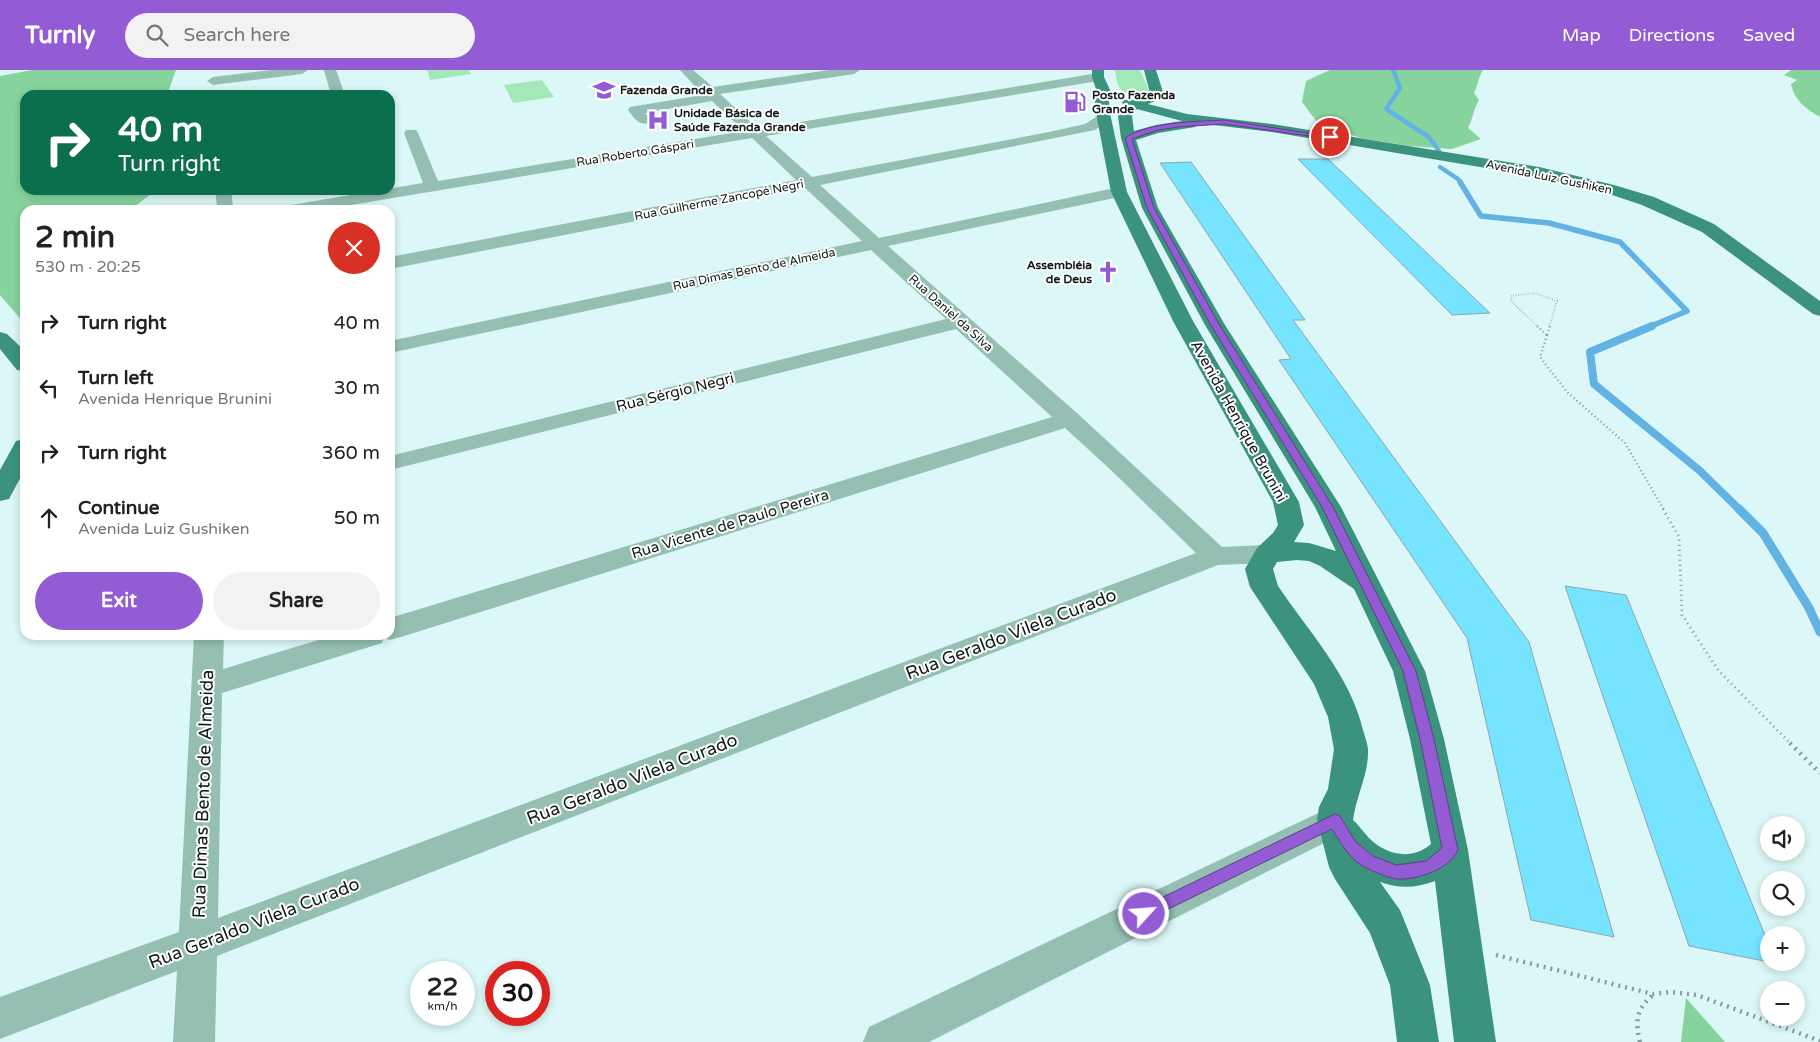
<!DOCTYPE html>
<meta charset="utf-8">
<style>
body{margin:0;font-family:"Varela Round",sans-serif;background:#f2f2f2;color:#222;height:100vh;display:flex;flex-direction:column;font-size:19px;white-space:nowrap}
*{box-sizing:border-box;margin:0}
p{font-size:16px;color:#767676}
.icon{flex:none;width:28px;height:28px;fill:none;stroke:currentColor;stroke-width:2;stroke-linecap:round;stroke-linejoin:round}
.map{position:relative;flex:1;overflow:hidden}
.sheet{position:absolute;left:20px;top:135px;width:375px;height:435px;display:flex;flex-direction:column;background:#fff;border-radius:15px;box-shadow:0 2px 8px #0003}
.sheet>*{flex:none}
.banner{position:absolute;left:20px;top:20px;width:375px;height:105px;border-radius:15px;box-shadow:0 2px 8px #0003;background:#0b6e4f;color:#fff;overflow:hidden}
.controls{position:absolute;left:1760px;top:746px;display:grid;gap:10px}
.controls a{display:grid;place-items:center;width:45px;height:45px;border-radius:50%;background:#fff;box-shadow:0 2px 8px #0003;font-size:25px}
.speed{position:absolute;left:410px;top:891px;display:flex;gap:10px;font-size:25px;font-weight:700;text-align:center}
.speed>*{display:grid;place-content:center;width:65px;height:65px;border-radius:50%;background:#fff;box-shadow:0 2px 8px #0003;line-height:1}
.speed small{font-size:12px;font-weight:400}
.speed .limit{border:8px solid #d22;background:#fff;color:#111}
.pin{position:absolute;display:grid;place-items:center;width:42px;height:42px;color:#fff;margin:-21px;border:2px solid #fff;border-radius:50%;box-shadow:0 1px 5px #0007}
.me{position:absolute;width:55px;margin:-28px;rotate:64deg;stroke-linejoin:round;filter:drop-shadow(0 0 4px #0008)}
.turn{display:flex;align-items:center;gap:18px;height:105px;padding:0 15px;font-size:22px}
.turn .icon{width:65px;height:65px;stroke-width:2.5}
.turn b{display:block;font-size:35px;line-height:42px}
.round{display:grid;place-items:center;flex:none;width:52px;height:52px;border-radius:26px;background:#f2f2f2}
.overview{display:flex;align-items:center;justify-content:space-between;height:85px;padding:0 15px}
h1{font-size:30px;font-weight:700;line-height:38px}
.cta{display:flex;gap:10px;margin-top:auto;padding:10px 15px}
.cta a{flex:1;height:58px;border-radius:30px;background:#935cd5;color:#fff;font-size:20px;font-weight:700;line-height:58px;text-align:center}
.cta a+a{background:#f2f2f2;color:#222}
ul{padding:0;list-style:none}
li{display:flex;align-items:center;gap:15px;height:65px;padding:0 15px}
li div{flex:1}
li b{display:block;font-size:19px}
li em{font-style:normal}
header{display:flex;align-items:center;gap:30px;box-sizing:border-box;height:70px;padding:0 25px;background:#935cd5;color:#fff}
header strong{font-size:24px}
nav{display:flex;gap:28px;margin-inline-start:auto;font-size:18px}
.search{width:350px;height:45px;background:#f2f2f2;display:flex;align-items:center;gap:12px;box-sizing:border-box;padding:0 18px;border-radius:28px;color:#767676;font-size:19px}
.map>svg:first-child{display:block}
</style>
<header>
<strong>Turnly</strong>
<div class="search"><svg class="icon" aria-label="search" viewBox="0 0 24 24"><circle cx="10" cy="10" r="6"/><path d="M15 15l6 6"/></svg>Search here</div>
<nav><a>Map</a><a>Directions</a><a>Saved</a></nav>
</header>
<div class="map">
<svg width="1820" height="972" viewBox="0 0 1820 972">
<rect width="100%" height="100%" fill="#dcf7f7"/>
<!-- green -->
<g fill="#a3e9b7">
<path d="M427,0H469L471,4L430,10Z"/>
<path d="M1114,0H1140L1150,23L1146,27C1136,28 1123,27 1118,15C1116,10 1117,5 1114,0Z"/>
<path d="M542,10L554,27L513,33L504,15Z"/>
</g>
<!-- forest -->
<g fill="#87d39e">
<path d="M32,0H176L167,25H25V120H156L130,140H25V254L0,225V6Z"/>
<path d="M1330,0H1483C1478,8 1478,15 1474,23L1479,30C1473,40 1473,49 1468,58L1481,69L1452,79L1410,76L1360,68L1317,52L1302,32L1306,11Z"/>
<path d="M1791,0H1820V47C1806,39 1794,30 1791,14L1797,10L1784,5Z"/>
<path d="M1686,928L1725,972H1681Z"/>
</g>
<g fill="none" stroke-linecap="round" stroke-linejoin="round">
<!-- stream-far3 -->
<g stroke="#63b2e4" stroke-width="4.5">
<path d="M1393,0L1400,18L1386,39L1429,67L1439,81"/>
<path d="M1440,97L1458,109L1461,113"/>
</g>
<!-- stream-far2 -->
<path stroke="#63b2e4" stroke-width="5.5" d="M1460,112L1481,146L1549,153L1620,172L1687,241L1649,257"/>
<!-- stream-far1 -->
<path stroke="#63b2e4" stroke-width="8" d="M1652,256L1590,282L1594,314L1699,400L1740,440"/>
<!-- stream -->
<path stroke="#63b2e4" stroke-width="9" d="M1739,439L1763,463L1809,538L1820,562"/>
</g>
<!-- building -->
<g fill="#76e3ff" stroke="#8ea6ad">
<path d="M1298,89H1328L1490,243L1452,245Z"/>
<path d="M1191,92L1305,250H1293L1529,572L1614,867L1531,850L1467,568L1279,290L1291,289L1160,93Z"/>
<path d="M1565,516L1626,525L1769,875V892L1689,876Z"/>
</g>
<g fill="none" stroke-linecap="round" stroke-linejoin="round">
<!-- path-far3 -->
<path stroke="#879b9b" stroke-width="2" stroke-dasharray="0.5 2" stroke-linecap="butt" d="M1538,257L1511,231V226L1535,223L1557,231L1549,257"/>
<!-- path-far2 -->
<g stroke="#879b9b" stroke-width="2.5" stroke-dasharray="1 3" stroke-linecap="butt">
<path d="M1537,256L1547,265"/>
<path d="M1547,265L1540,287L1567,322L1625,373L1664,440"/>
<path d="M1547,265L1550,256"/>
</g>
<!-- path-far1 -->
<path stroke="#879b9b" stroke-width="3" stroke-dasharray="1 4" stroke-linecap="butt" d="M1663,439L1679,467L1682,545L1718,600L1791,674"/>
<!-- path -->
<g stroke="#879b9b" stroke-width="4.5" stroke-dasharray="2 5" stroke-linecap="butt">
<path d="M1790,673L1820,703"/>
<path d="M1496,885L1653,924L1670,922L1697,925L1820,971"/>
<path d="M1640,972C1635,952 1636,939 1653,925"/>
</g>
<!-- minor -->
<g fill="#95bfb2" fill-rule="evenodd">
<path d="M271,0H308L302,4L213,15L207,11L213,7Z"/>
<path d="M324,0H336L345,25H331Z"/>
<path d="M680,0H693L713,17L829,0H860L854,4L720,24L758,59L1098,3L1103,4L1104,7L1098,11L766,66L812,107L1049,62L1085,54L1099,45H1109L1111,48L1095,60L820,115L879,168L1119,117L1125,119L1127,122L1125,125L1119,127L888,176L1078,344L1222,477L1267,475L1277,478L1281,484L1277,490L1267,493L1218,495L217,886L215,972H173L177,901L0,969V927L179,862L194,565H224L223,599L335,565H390V548L1052,347L956,259L390,400V386L946,249L871,180L390,283V271L862,171L805,118L390,199V187L796,110L752,68L321,140H283L285,136L423,113L404,63L406,60H416L418,63L438,111L744,61L712,31L645,43L651,50L649,53C639,56 634,48 628,40L630,37L703,25ZM1065,358L1113,402L1196,483L218,848L222,623L382,573L384,568L390,570L401,567Z"/>
<path d="M215,120H231L233,136L236,140H219L217,136Z"/>
<path d="M1335,735L1348,739L1353,750L1348,761L929,972H863L869,957Z"/>
</g>
<!-- major -->
<g fill="#3b937d" fill-rule="evenodd">
<path d="M1092,0H1104V7L1111,22L1109,32L1111,48L1127,122L1193,251L1299,432L1304,455L1294,472L1309,473L1336,481L1315,437L1205,255L1142,138L1121,68L1118,46L1125,36L1122,33L1124,30H1133L1150,23L1144,0H1156L1164,25L1162,28L1148,34L1187,44L1272,54L1539,97L1614,115L1654,127L1714,154L1820,231V246L1813,244L1702,162L1642,135L1603,122L1539,107L1272,62L1197,53L1195,57L1158,63L1136,70L1158,138L1225,255L1341,437L1425,601L1444,669L1468,780L1496,972H1454L1435,811C1416,818 1399,819 1380,812L1400,840L1430,915L1439,972H1397L1390,915L1370,863L1335,809L1329,797L1317,750L1319,737L1328,719L1334,679L1328,647L1314,614L1250,517L1245,499L1257,478L1273,463L1278,455L1273,432L1173,251L1111,122L1097,48L1095,32L1097,22L1092,7ZM1137,39L1182,51L1156,55L1134,61L1132,46ZM1297,490L1309,491L1320,496L1354,519L1393,601L1410,669L1431,774C1412,791 1386,785 1369,768C1363,762 1359,755 1353,750C1356,726 1369,704 1368,679C1367,673 1365,666 1363,660C1350,605 1309,562 1278,516L1273,499L1277,492Z"/>
<path d="M0,262L7,264L25,281V301L17,300L0,279Z"/>
<path d="M25,369V399L9,429L0,431V400L16,371Z"/>
</g>
</g>
<!-- route -->
<path fill="#935cd5" stroke="#603c8a" d="M1224,50L1333,67L1330,69L1224,54L1178,57L1158,60L1132,69L1154,138L1219,254L1333,437L1416,601L1434,669L1458,780C1449,800 1417,810 1397,809C1390,809 1367,799 1361,795C1347,785 1340,772 1332,759L1144,851L1138,849L1136,844L1138,839L1335,744L1340,746L1355,771L1373,786L1396,795L1426,791L1442,778L1420,669L1403,601L1322,437L1210,254L1147,138L1125,68C1151,51 1194,52 1224,50Z"/>
<!-- icons -->
<defs>
<g id="school-bare" transform="scale(1.725)"><path d="M0-5L7-2L0 1L-7-2ZM-4 1L0 2.5L4 1V4Q0 6-4 4Z" fill="#935cd5" stroke="#fefefe" stroke-width="2.5" paint-order="stroke"/></g>
<g id="fuel-bare" transform="scale(1.725)"><path d="M-5.5-6h7V0h2V4h1.3V-2.5L3-4.5l.8-.8L6-3V5H2.5V1h-1V6h-7ZM-4.2-4.7v3.2H.2V-4.7Z" fill="#935cd5" stroke="#fefefe" stroke-width="2.5" paint-order="stroke"/></g>
<g id="hospital-bare" transform="scale(1.725)"><path d="M-5-5h3v3.5h4V-5h3V5h-3V1.5h-4V5h-3Z" fill="#935cd5" stroke="#fefefe" stroke-width="2.5" paint-order="stroke"/></g>
<g id="church-bare" transform="scale(1.725)"><path d="M-1.2-6h2.4v3.5h3.3v2.4h-3.3V6h-2.4V-.1h-3.3v-2.4h3.3Z" fill="#935cd5" stroke="#fefefe" stroke-width="2.5" paint-order="stroke"/></g>
</defs>
<g fill-rule="evenodd">
<use href="#school-bare" x="604" y="20"/>
<use href="#fuel-bare" x="1075" y="32"/>
<use href="#hospital-bare" x="658" y="50"/>
<use href="#church-bare" x="1108" y="202"/>
</g>
<g text-anchor="middle" dominant-baseline="central" stroke-width="4" stroke-linejoin="round" paint-order="stroke">
<!-- far-poi labels -->
<g font-size="12" font-weight="bold" fill="#101a1a" stroke="#fefefe" text-anchor="start">
<text x="620" y="20">Fazenda Grande</text>
<text x="1092" y="25">Posto Fazenda<tspan x="1092" dy="14">Grande</tspan></text>
<text x="674" y="43">Unidade Básica de<tspan x="674" dy="14">Saúde Fazenda Grande</tspan></text>
<text x="1092" y="195" text-anchor="end">Assembléia<tspan x="1092" dy="14">de Deus</tspan></text>
</g>
<!-- far-street labels -->
<g font-size="12" fill="#101a1a" stroke="#fefefe">
<text transform="translate(635 83) rotate(-9)">Rua Roberto Gáspari</text>
<text transform="translate(1549 107) rotate(12)">Avenida Luiz Gushiken</text>
<text transform="translate(719 130) rotate(-11)">Rua Guilherme Zancopé Negri</text>
<text transform="translate(754 199) rotate(-12)">Rua Dimas Bento de Almeida</text>
<text transform="translate(951 243) rotate(42)">Rua Daniel da Silva</text>
</g>
<!-- street labels -->
<g font-size="15" fill="#101a1a" stroke="#fefefe">
<text transform="translate(675 322) rotate(-14)">Rua Sérgio Negri</text>
<text transform="translate(1239 351) rotate(61)">Avenida Henrique Brunini</text>
<text transform="translate(730 454) rotate(-17)">Rua Vicente de Paulo Pereira</text>
</g>
<!-- near-street labels -->
<g font-size="18" fill="#101a1a" stroke="#fefefe">
<text transform="translate(1011 564) rotate(-21)">Rua Geraldo Vilela Curado</text>
<text transform="translate(632 709) rotate(-21)">Rua Geraldo Vilela Curado</text>
<text transform="translate(203 724) rotate(-88)">Rua Dimas Bento de Almeida</text>
<text transform="translate(254 853) rotate(-21)">Rua Geraldo Vilela Curado</text>
</g>
</g>
</svg>
<div class="controls">
<a><svg class="icon" aria-label="sound" viewBox="0 0 24 24"><path d="M4 9h4l5-4v14l-5-4H4zM17 9q2 3 0 6"/></svg></a>
<a><svg class="icon" aria-label="search" viewBox="0 0 24 24"><circle cx="10" cy="10" r="6"/><path d="M15 15l6 6"/></svg></a>
<a>+</a>
<a>−</a>
</div>
<div class="speed"><div>22<small>km/h</small></div><div class="limit">30</div></div>
<div class="pin" style="left:1330px;top:67px;background:#d93025"><svg class="icon" aria-label="arrive" viewBox="0 0 24 24"><path d="M6 21V4h12l-3 4 3 4H6"/></svg></div>
<svg class="me" style="left:1144px;top:844px" viewBox="-20 -20 40 40"><circle r="17" fill="#935cd5" stroke="#fff" stroke-width="3"/><path d="M0-11L8 9 0 5-8 9z" fill="#fff"/></svg>
<div class="banner">
<div class="turn"><svg class="icon" aria-label="right" viewBox="0 0 24 24"><path d="M7 20v-9h11M14 6l5 5-5 5"/></svg><div><b>40 m</b>Turn right</div></div>
</div>
<section class="sheet">
<div class="overview"><div><h1>2 min</h1><p>530 m · 20:25</p></div><a class="round" style="background:#d93025;color:#fff"><svg class="icon" aria-label="close" viewBox="0 0 24 24"><path d="M6 6l12 12M18 6L6 18"/></svg></a></div>
<ul>
<li><svg class="icon" aria-label="right" viewBox="0 0 24 24"><path d="M7 20v-9h11M14 6l5 5-5 5"/></svg><div><b>Turn right</b></div><em>40 m</em></li>
<li><svg class="icon" aria-label="left" viewBox="0 0 24 24"><path d="M17 20v-9H6M10 6l-5 5 5 5"/></svg><div><b>Turn left</b><p>Avenida Henrique Brunini</p></div><em>30 m</em></li>
<li><svg class="icon" aria-label="right" viewBox="0 0 24 24"><path d="M7 20v-9h11M14 6l5 5-5 5"/></svg><div><b>Turn right</b></div><em>360 m</em></li>
<li><svg class="icon" aria-label="ahead" viewBox="0 0 24 24"><path d="M12 20V5M6 11l6-6 6 6"/></svg><div><b>Continue</b><p>Avenida Luiz Gushiken</p></div><em>50 m</em></li>
</ul>
<div class="cta"><a>Exit</a><a>Share</a></div>
</section>
</div>
